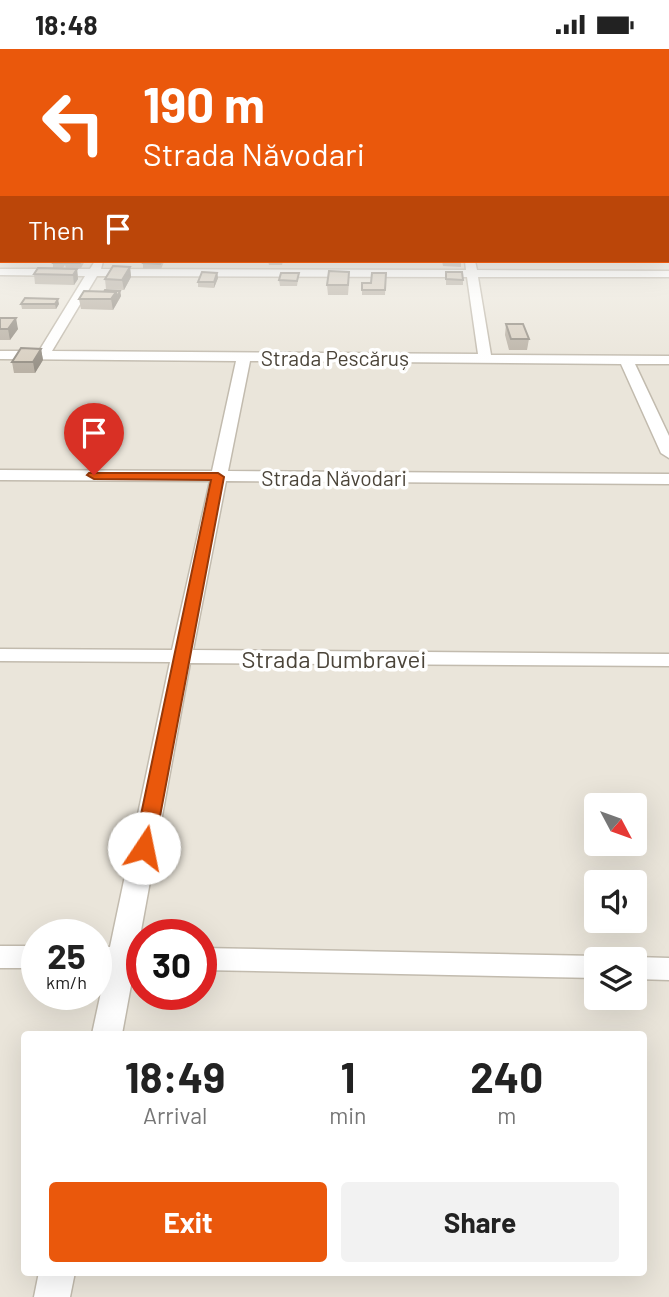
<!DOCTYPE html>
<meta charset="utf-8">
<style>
body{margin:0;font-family:Barlow,sans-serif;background:#f2f2f2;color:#222;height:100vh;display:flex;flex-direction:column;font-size:26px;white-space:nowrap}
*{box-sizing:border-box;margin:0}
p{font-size:23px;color:#767676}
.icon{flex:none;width:38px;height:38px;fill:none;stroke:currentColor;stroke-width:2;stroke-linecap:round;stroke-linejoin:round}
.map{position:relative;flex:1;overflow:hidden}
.sheet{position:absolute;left:21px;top:982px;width:626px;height:245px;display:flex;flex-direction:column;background:#fff;border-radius:7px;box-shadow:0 7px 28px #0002}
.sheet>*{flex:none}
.top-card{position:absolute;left:0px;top:0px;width:670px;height:214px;box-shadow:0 7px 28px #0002;background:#ea580c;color:#fff;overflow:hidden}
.needle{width:46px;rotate:131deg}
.buttons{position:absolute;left:584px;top:744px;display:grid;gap:14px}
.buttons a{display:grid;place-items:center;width:63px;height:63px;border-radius:7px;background:#fff;box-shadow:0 7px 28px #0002;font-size:35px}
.speed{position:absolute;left:21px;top:870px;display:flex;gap:14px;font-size:35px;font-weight:700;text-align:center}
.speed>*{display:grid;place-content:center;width:91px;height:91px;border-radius:50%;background:#fff;box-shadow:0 7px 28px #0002;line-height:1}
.speed small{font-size:18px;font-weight:400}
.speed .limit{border:10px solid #d22;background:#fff;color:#111}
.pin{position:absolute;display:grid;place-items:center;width:60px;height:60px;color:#fff;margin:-72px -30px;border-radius:50% 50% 50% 0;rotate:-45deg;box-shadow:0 0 7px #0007}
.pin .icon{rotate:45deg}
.me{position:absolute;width:77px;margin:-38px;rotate:11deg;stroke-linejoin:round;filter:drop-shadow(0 0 5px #0008)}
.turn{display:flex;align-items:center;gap:24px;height:147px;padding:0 28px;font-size:32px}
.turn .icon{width:91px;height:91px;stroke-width:2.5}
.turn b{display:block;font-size:49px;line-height:60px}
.then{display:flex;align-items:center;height:66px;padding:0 28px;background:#0003;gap:14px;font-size:26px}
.eta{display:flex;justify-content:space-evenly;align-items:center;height:119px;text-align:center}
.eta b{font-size:42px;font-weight:700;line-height:49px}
.cta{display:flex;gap:14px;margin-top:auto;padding:14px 28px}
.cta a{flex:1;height:80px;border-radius:7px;background:#ea580c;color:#fff;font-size:28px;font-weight:700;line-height:80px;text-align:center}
.cta a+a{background:#f2f2f2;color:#222}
.status{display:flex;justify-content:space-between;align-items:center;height:49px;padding:0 35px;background:#fff;direction:ltr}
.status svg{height:19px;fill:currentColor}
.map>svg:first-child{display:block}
</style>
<div class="status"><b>18:48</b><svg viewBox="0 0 49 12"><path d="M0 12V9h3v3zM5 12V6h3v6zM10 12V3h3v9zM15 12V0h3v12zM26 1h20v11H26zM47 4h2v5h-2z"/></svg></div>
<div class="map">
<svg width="669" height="1248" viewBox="0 0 669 1248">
<rect width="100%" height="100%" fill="#f6f3ec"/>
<!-- residential -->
<path fill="#eae5da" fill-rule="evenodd" d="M669,150V1248H0V157L2,212H668ZM597,756H635V794H597ZM597,833H635V872H597ZM37,886H96V945H37ZM142,886H201V945H142ZM597,910H635V948H597ZM24,985H644V1223H24Z"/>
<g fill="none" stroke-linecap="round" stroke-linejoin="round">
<!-- street casing -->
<g stroke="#c2bbae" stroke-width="3">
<g id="street">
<rect x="668" y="186" width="1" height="6"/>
<path d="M95,212H103L101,220L466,221L465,212H475L477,221L669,222V228H478L491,306L669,307V315H635L669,387V409L661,404L621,315L250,312L228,422L669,425V435L226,432L193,601L669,605V617L190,614L138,898H142V920H134L122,985H92L106,920H96V898H110L170,613L0,612V600L172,601L210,432L0,431V421L212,422L236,312L0,310V302H39L85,227L0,226V220H90ZM97,227L467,228L478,305L52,302Z"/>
<rect x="0" y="897" width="37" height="22"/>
<path d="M201,899L597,907L607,910H597V929L201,921Z"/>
<path d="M635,908L669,909V931L635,930V910H628Z"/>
<path d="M39,1223H75L70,1248H34Z"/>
</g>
</g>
<!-- street -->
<use href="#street" fill="#fff" fill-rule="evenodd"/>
</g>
<!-- wall -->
<g fill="#bab2a6">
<path d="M2,196V212H16L14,214H1L0,210Z"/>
<path d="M85,212L81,219H66L65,216L63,219H53V214Z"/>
<path d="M144,212H177V213H164L161,220H143V214Z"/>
<path d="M268,212H283L282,216H269Z"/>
<path d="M442,212H461V218L443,217Z"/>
<path d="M130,218L131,228L124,241L106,240L105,230Z"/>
<path d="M77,220L78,230L74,236L35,235L34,225Z"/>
<path d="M446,223L463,231V236H446Z"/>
<path d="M217,224L218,229L214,239L198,238V233Z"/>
<path d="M299,224L297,237H280L279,231Z"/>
<path d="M386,224L385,246H362V234H371Z"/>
<path d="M349,233L348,246H328L327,236Z"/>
<path d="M120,242L121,247L113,261L81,260L79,250L104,243Z"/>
<path d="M21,255H59L56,260H22Z"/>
<path d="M0,269L18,280L10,291H0Z"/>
<path d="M506,275L529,290L527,301H509L505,286Z"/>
<path d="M41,300L43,311L35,324H14L12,313Z"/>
</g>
<!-- shaded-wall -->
<g fill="#979187">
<path d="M130,218L131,228L124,241L122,231Z"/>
<path d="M77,220L78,230L74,236L73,226Z"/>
<path d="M217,224L218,229L214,239V233Z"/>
<path d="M120,242L121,247L113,261L111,250L116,243Z"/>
<path d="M58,250L59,255L56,260L55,255Z"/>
<path d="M16,269L18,280L10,291L8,280Z"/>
<path d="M41,300L43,311L35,324L33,313Z"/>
</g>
<!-- building -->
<g fill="#d8cfc1" stroke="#979187" stroke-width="2">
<path d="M54,212H64L63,214H53Z"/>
<path d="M66,212H81L80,214H65Z"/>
<path d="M144,212H162L160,215L143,214Z"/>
<path d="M113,217L130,218L122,231L105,230Z"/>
<path d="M38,219L77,220L73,226L34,225Z"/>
<path d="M329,222L349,223L348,236H327Z"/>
<path d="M202,223L217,224L214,233H198Z"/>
<path d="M446,223H462L463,231L446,230Z"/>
<path d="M281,224H299L297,232L279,231Z"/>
<path d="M372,224H386L385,241H362V234H371Z"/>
<path d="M105,241L120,242L117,248L116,243H104Z"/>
<path d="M84,242L116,243L111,250H79Z"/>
<path d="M25,249L58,250L55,255H21Z"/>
<path d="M0,269H16L8,280H0Z"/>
<path d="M506,275H523L529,290H511Z"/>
<path d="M21,299L41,300L33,313H12Z"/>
</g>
<!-- sky -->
<linearGradient id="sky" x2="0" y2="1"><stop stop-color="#8fc1ec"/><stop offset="0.45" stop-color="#fbfaf6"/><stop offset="1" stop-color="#fbfaf6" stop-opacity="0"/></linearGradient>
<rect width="669" height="321" fill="url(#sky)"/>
<!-- route -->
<path fill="#ea580c" stroke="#983908" stroke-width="2" d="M89,424H218L224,428L154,799L144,806L134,799L211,431L94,430L87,426Z"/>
<g text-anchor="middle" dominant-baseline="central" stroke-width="7" stroke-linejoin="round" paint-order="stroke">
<!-- far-street labels -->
<g font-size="21" fill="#4b4439" stroke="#fff">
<text x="335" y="308">Strada Pescăruș</text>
<text x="334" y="428">Strada Năvodari</text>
</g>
<!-- street labels -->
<g font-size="24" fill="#4b4439" stroke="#fff">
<text x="334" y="609">Strada Dumbravei</text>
</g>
</g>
</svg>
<div class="buttons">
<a><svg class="needle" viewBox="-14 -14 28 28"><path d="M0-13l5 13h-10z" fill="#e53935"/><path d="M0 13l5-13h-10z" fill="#767676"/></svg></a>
<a><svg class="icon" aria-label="sound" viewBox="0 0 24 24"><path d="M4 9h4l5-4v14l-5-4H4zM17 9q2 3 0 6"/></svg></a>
<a><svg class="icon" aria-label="layers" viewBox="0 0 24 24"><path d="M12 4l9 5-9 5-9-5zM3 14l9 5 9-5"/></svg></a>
</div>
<div class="speed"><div>25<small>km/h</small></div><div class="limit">30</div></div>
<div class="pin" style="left:94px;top:426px;background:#d93025"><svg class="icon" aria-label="arrive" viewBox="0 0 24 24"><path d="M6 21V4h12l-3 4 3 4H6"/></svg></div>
<svg class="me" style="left:144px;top:799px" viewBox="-20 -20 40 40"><circle r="19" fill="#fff"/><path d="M0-13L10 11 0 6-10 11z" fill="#ea580c"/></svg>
<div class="top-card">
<div class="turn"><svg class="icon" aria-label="left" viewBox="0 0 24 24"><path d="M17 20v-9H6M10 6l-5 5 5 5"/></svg><div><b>190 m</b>Strada Năvodari</div></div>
<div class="then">Then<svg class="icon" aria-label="arrive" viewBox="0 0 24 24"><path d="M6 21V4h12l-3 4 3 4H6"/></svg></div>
</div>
<section class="sheet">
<div class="eta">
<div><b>18:49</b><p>Arrival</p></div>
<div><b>1</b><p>min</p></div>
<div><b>240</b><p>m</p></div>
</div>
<div class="cta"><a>Exit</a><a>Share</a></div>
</section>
</div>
